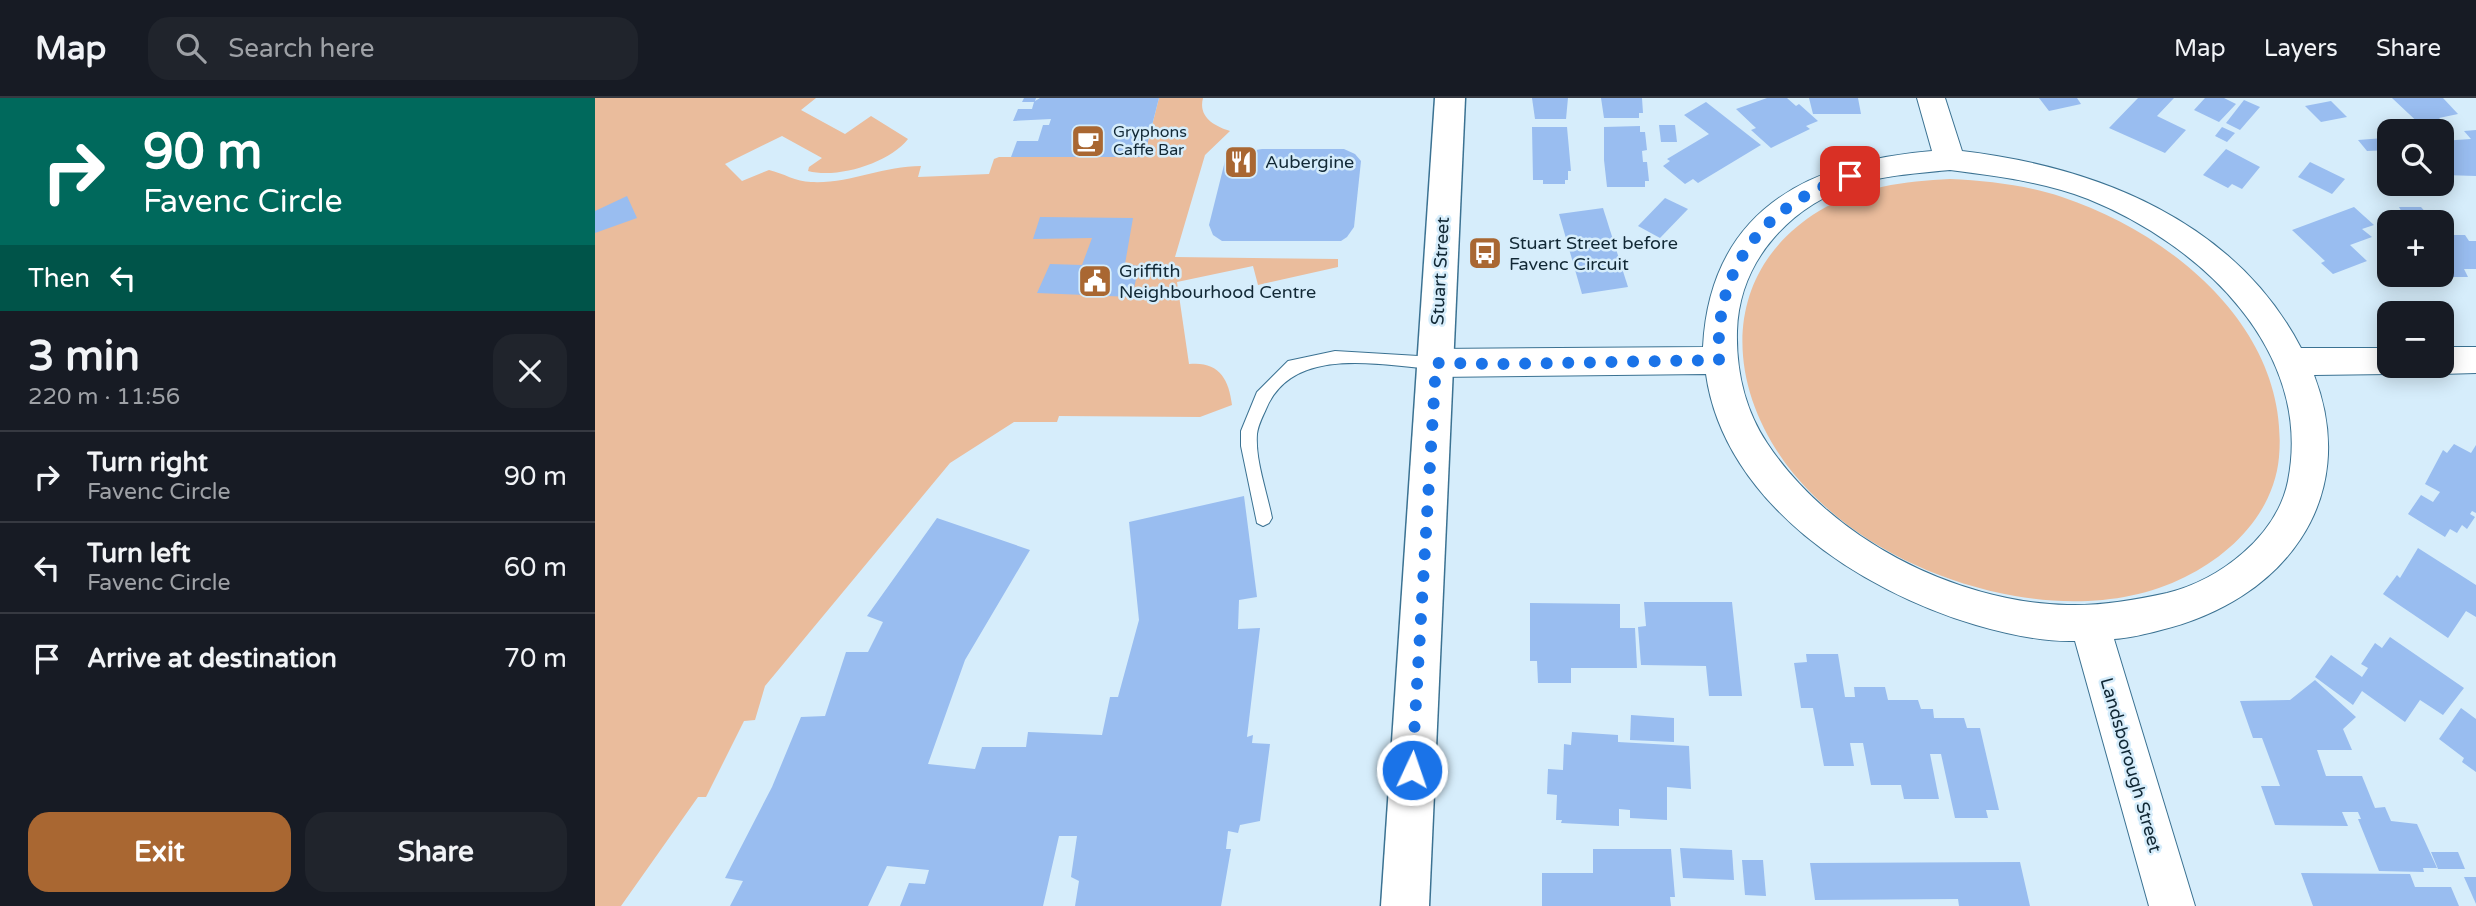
<!DOCTYPE html>
<meta charset="utf-8">
<style>
body{margin:0;font-family:"Varela Round",sans-serif;background:#20242c;color:#f1f3f6;height:100vh;display:flex;flex-direction:column;font-size:26px;white-space:nowrap}
*{box-sizing:border-box;margin:0}
p{font-size:23px;color:#9ea1a6}
.icon{flex:none;width:38px;height:38px;fill:none;stroke:currentColor;stroke-width:2;stroke-linecap:round;stroke-linejoin:round}
.map{position:relative;flex:1;overflow:hidden}
.sheet{display:flex;flex-direction:column;background:#171b24;width:595px}
.sheet>*{flex:none}
.hud{background:#00695c;color:#fff;overflow:hidden}
.controls{position:absolute;left:1782px;top:21px;display:grid;gap:14px}
.controls a{display:grid;place-items:center;width:77px;height:77px;border-radius:14px;background:#171b24;box-shadow:0 4px 18px #0003;font-size:35px}
.pin{position:absolute;display:grid;place-items:center;width:60px;height:60px;color:#fff;margin:-30px;border-radius:14px;box-shadow:0 4px 10px #0006}
.me{position:absolute;width:77px;margin:-38px;rotate:3deg;stroke-linejoin:round;filter:drop-shadow(0 0 5px #0008)}
.turn{display:flex;align-items:center;gap:24px;height:147px;padding:0 28px;font-size:32px}
.turn .icon{width:91px;height:91px;stroke-width:2.5}
.turn b{display:block;font-size:49px;line-height:60px}
.then{display:flex;align-items:center;height:66px;padding:0 28px;background:#0003;gap:14px;font-size:26px}
.round{display:grid;place-items:center;flex:none;width:74px;height:74px;border-radius:21px;background:#20242c}
.summary{display:flex;align-items:center;justify-content:space-between;height:119px;padding:0 28px}
h1{font-size:42px;font-weight:800;line-height:52px}
.button{display:flex;gap:14px;margin-top:auto;padding:14px 28px}
.button a{flex:1;height:80px;border-radius:21px;background:#a96732;color:#fff;font-size:28px;font-weight:800;line-height:80px;text-align:center}
.button a+a{background:#20242c;color:#f1f3f6}
ul{padding:0;list-style:none}
li{display:flex;align-items:center;gap:21px;height:91px;padding:0 28px;border-top:2px solid #363941}
li div{flex:1}
li b{display:block;font-size:26px}
li em{font-style:normal}
header{display:flex;align-items:center;gap:42px;box-sizing:border-box;height:98px;padding:0 35px;background:#171b24;border-bottom:2px solid #363941}
header strong{font-size:33px}
nav{display:flex;gap:38px;margin-inline-start:auto;font-size:24px}
.search{width:490px;height:63px;background:#20242c;display:flex;align-items:center;gap:18px;box-sizing:border-box;padding:0 24px;border-radius:21px;color:#9ea1a6;font-size:26px}
main{display:flex;flex:1;min-height:0}
.map>svg:first-child{display:block}
</style>
<header>
<strong>Map</strong>
<div class="search"><svg class="icon" aria-label="search" viewBox="0 0 24 24"><circle cx="10" cy="10" r="6"/><path d="M15 15l6 6"/></svg>Search here</div>
<nav><a>Map</a><a>Layers</a><a>Share</a></nav>
</header>
<main>
<section class="sheet">
<div class="hud">
<div class="turn"><svg class="icon" aria-label="right" viewBox="0 0 24 24"><path d="M7 20v-9h11M14 6l5 5-5 5"/></svg><div><b>90 m</b>Favenc Circle</div></div>
<div class="then">Then<svg class="icon" aria-label="left" viewBox="0 0 24 24"><path d="M17 20v-9H6M10 6l-5 5 5 5"/></svg></div>
</div>
<div class="summary"><div><h1>3 min</h1><p>220 m · 11:56</p></div><a class="round"><svg class="icon" aria-label="close" viewBox="0 0 24 24"><path d="M6 6l12 12M18 6L6 18"/></svg></a></div>
<ul>
<li><svg class="icon" aria-label="right" viewBox="0 0 24 24"><path d="M7 20v-9h11M14 6l5 5-5 5"/></svg><div><b>Turn right</b><p>Favenc Circle</p></div><em>90 m</em></li>
<li><svg class="icon" aria-label="left" viewBox="0 0 24 24"><path d="M17 20v-9H6M10 6l-5 5 5 5"/></svg><div><b>Turn left</b><p>Favenc Circle</p></div><em>60 m</em></li>
<li><svg class="icon" aria-label="arrive" viewBox="0 0 24 24"><path d="M6 21V4h12l-3 4 3 4H6"/></svg><div><b>Arrive at destination</b></div><em>70 m</em></li>
</ul>
<div class="button"><a>Exit</a><a>Share</a></div>
</section>
<div class="map">
<svg width="1881" height="808" viewBox="0 0 1881 808">
<rect width="100%" height="100%" fill="#d6edfb"/>
<!-- green -->
<g fill="#eabc9c">
<path d="M0,0H221L206,12L250,36L276,18L313,41C294,65 243,81 213,73L214,69L227,60L187,38L130,66L147,83L174,72C188,75 201,84 216,84C254,86 288,68 326,68L323,79L394,76L399,61L404,59H549L564,0H608C603,19 619,28 635,33L610,57L580,159L743,161V169L663,187L658,168L582,184L594,266C623,263 634,280 637,307L605,319L464,318L462,324H419L355,365L170,588L160,622L149,623L111,699H103L26,808H0Z"/>
<path d="M1355,81C1394,83 1431,87 1467,99C1578,136 1695,232 1684,359C1679,414 1637,456 1590,479C1539,505 1476,508 1420,498C1336,483 1253,442 1198,375C1130,291 1123,175 1224,113C1264,89 1310,83 1355,81Z"/>
</g>
<!-- building -->
<g fill="#99bdf0">
<path d="M429,0H441L440,3L445,0H564L549,59H416L422,43H443L448,27H454L456,21L418,23L423,11H437L439,4H427Z"/>
<path d="M937,0H973L971,21H940Z"/>
<path d="M1006,0H1047L1048,15H1044V20H1009Z"/>
<path d="M1172,0H1192L1201,8L1204,6L1223,23L1211,28L1215,31L1176,50L1156,32L1161,30L1141,11Z"/>
<path d="M1214,0H1263L1266,16H1218Z"/>
<path d="M1444,0H1482L1486,6L1454,13Z"/>
<path d="M1543,0H1579L1562,18L1591,32L1570,55L1514,30Z"/>
<path d="M1610,0H1629L1641,6L1624,24L1599,12Z"/>
<path d="M1797,0H1848L1863,16L1844,20L1851,26L1830,31Z"/>
<path d="M1649,2L1665,9L1645,32L1631,25Z"/>
<path d="M1736,3L1752,19L1726,24L1710,8Z"/>
<path d="M1111,4L1166,47L1103,85L1098,81L1090,86L1068,68L1075,63L1072,61L1114,36L1089,17Z"/>
<path d="M1064,27H1080L1082,44H1066Z"/>
<path d="M1045,28V34H1050L1052,52L1047,53L1048,64H1052L1054,83H1050V89H1012L1009,62V29Z"/>
<path d="M937,29H972L976,73H973V82H970V86H948V82H938Z"/>
<path d="M1627,29L1640,35L1632,44L1620,38Z"/>
<path d="M1881,32V78L1849,77L1846,74V43L1876,41L1869,33Z"/>
<path d="M1789,40L1794,52L1772,53L1763,42Z"/>
<path d="M667,51H749L760,56L766,63L759,129L752,139L746,143H627L618,137L614,127L630,63L636,56Z"/>
<path d="M1631,51L1665,69L1647,91L1637,86L1633,90L1608,77Z"/>
<path d="M1715,64L1750,81L1737,96L1703,79Z"/>
<path d="M32,98L42,120L0,135V113Z"/>
<path d="M1070,100L1093,111L1065,140L1043,128Z"/>
<path d="M1759,109L1779,127L1767,131L1777,139L1755,147L1772,163L1738,176L1726,165L1730,163L1697,132Z"/>
<path d="M1804,109H1826L1839,124H1812Z"/>
<path d="M1008,110L1033,189L987,196L964,116Z"/>
<path d="M445,119L538,120L530,166L544,168L537,199L442,195L455,166L487,167L497,140L438,141Z"/>
<path d="M1846,137H1870L1874,143H1881V171H1869L1873,179H1846Z"/>
<path d="M1859,346L1876,355L1881,347V415L1877,413L1875,416L1880,419L1872,431L1867,427L1862,435L1855,431L1850,439L1813,416L1826,397L1838,404L1845,394L1830,386L1848,352L1852,355Z"/>
<path d="M649,398L662,499L644,502L643,531L665,530L652,639L658,637L657,645L675,646L665,723L645,727L643,735L633,733L631,751H636L626,808H480L484,783L476,779L482,738H464L448,808H305L314,785L330,786L334,772L292,768L273,808H135L148,783L130,780L177,689L206,619L230,618L251,554H273L288,524L272,518L342,420L435,452L370,562L333,666L380,671L387,649H431L433,634L507,637L515,599H523L544,522L534,424Z"/>
<path d="M1823,450L1881,487V519L1871,513L1853,540L1788,496L1802,477L1805,480Z"/>
<path d="M1049,504H1137L1147,598H1114L1111,568L1046,567L1043,529L1051,528Z"/>
<path d="M935,505L1025,506V530H1040L1042,570H976V585H943L942,563H935Z"/>
<path d="M1795,539L1869,590L1848,617L1825,602L1810,624L1767,593L1758,607L1720,579L1736,557L1767,579L1773,570L1766,566L1780,545L1787,550Z"/>
<path d="M1211,556H1243L1250,599H1260L1259,589H1290L1293,602H1323L1326,611H1338L1339,620H1369L1372,630H1385L1404,712H1391L1393,720H1360L1346,656H1335L1344,701H1309L1306,687H1276L1268,645H1255L1259,668H1229L1218,610H1206L1199,565L1212,564Z"/>
<path d="M1720,582L1761,619L1748,631L1757,652H1722L1731,678H1767L1780,710L1790,709L1796,723L1822,726L1842,770H1828L1829,774L1784,773L1763,721H1766L1763,714H1747L1753,728L1680,727L1666,688H1685L1667,640H1658L1645,603L1695,602Z"/>
<path d="M1866,610L1881,621V674L1867,664L1869,660L1844,641Z"/>
<path d="M1036,617L1079,620V644L1035,642Z"/>
<path d="M977,634L1023,637V644L1094,648L1096,691L1072,689V722L1035,720V712L1024,711V728L966,725L967,722H961L962,697L952,696L953,671L968,672L969,646L976,647Z"/>
<path d="M1085,750L1137,752L1139,782L1088,780Z"/>
<path d="M998,751H1076L1080,799H1075L1076,808H947V775H998Z"/>
<path d="M1836,754H1863L1870,771H1843Z"/>
<path d="M1147,762H1168L1171,798L1150,797Z"/>
<path d="M1425,764L1435,808H1364L1363,801L1220,802L1215,765Z"/>
<path d="M1706,775L1815,776L1820,789H1856L1864,808H1718Z"/>
<path d="M1869,779H1881V806Z"/>
</g>
<g fill="none" stroke-linecap="round" stroke-linejoin="round">
<!-- service casing -->
<g stroke="#3b7292" stroke-width="2">
<path id="service" d="M740,253L840,259L848,265L840,271C786,268 698,246 671,311C668,318 663,327 662,336C660,362 672,394 677,420L674,425L668,428L662,425L646,348V333L662,294L693,263Z"/>
</g>
<!-- minor casing -->
<g stroke="#3b7292" stroke-width="2">
<g id="minor">
<path d="M1322,0H1350L1367,53C1502,69 1640,123 1706,250H1794V268H1808L1806,273L1794,276L1719,277C1767,402 1687,503 1566,532C1551,536 1535,540 1519,541L1600,808H1554L1480,543C1447,544 1412,536 1381,527C1266,493 1129,405 1111,276L840,279L828,275L823,265L828,255L840,251L1108,249C1115,112 1214,63 1337,53ZM1355,72C1402,78 1449,84 1493,101C1605,146 1719,252 1693,383C1682,438 1625,482 1572,495C1539,502 1506,508 1472,507C1358,504 1235,440 1172,345C1150,312 1141,272 1142,233C1144,162 1196,107 1262,86C1292,77 1324,75 1355,72Z"/>
<path d="M1846,249H1881V275L1846,276L1834,273L1832,268H1846Z"/>
</g>
</g>
<!-- tertiary casing -->
<g stroke="#3b7292" stroke-width="3">
<path id="tertiary" d="M840,0H870L834,808H786Z"/>
</g>
<!-- service -->
<use href="#service" fill="#fff" fill-rule="evenodd"/>
<!-- minor -->
<use href="#minor" fill="#fff" fill-rule="evenodd"/>
<!-- tertiary -->
<use href="#tertiary" fill="#fff" fill-rule="evenodd"/>
</g>
<g fill="none" stroke-linecap="round" stroke-linejoin="round">
<!-- route -->
<path stroke="#1a73e8" stroke-width="12" stroke-dasharray="0 21.6" d="M817,672L841,265L910,266L1124,262C1119,169 1169,107 1255,78"/>
</g>
<!-- icons -->
<defs>
<g id="cafe-square" transform="scale(1.75)"><rect x="-9" y="-9" width="18" height="18" rx="4" fill="#a96732" stroke="#d6edfb"/><path d="M-5.5-4.5H6V0H3Q3 3.5 0 3.5H-2.5Q-5.5 3.5-5.5 0ZM3-3.2v2h1.7v-2ZM-6 4.5H4V6H-6Z" fill="#fff"/></g>
<g id="restaurant-square" transform="scale(1.75)"><rect x="-9" y="-9" width="18" height="18" rx="4" fill="#a96732" stroke="#d6edfb"/><path d="M-5-6h1v4h1v-4h1v4h1v-4h1v5L-1.5 .5V6h-2V.5L-5-1ZM5-6V6H3V1.5H1.5Q1.5-4 5-6Z" fill="#fff"/></g>
<g id="bus-square" transform="scale(1.75)"><rect x="-9" y="-9" width="18" height="18" rx="4" fill="#a96732" stroke="#d6edfb"/><path d="M-5-6H5V4H4V6H2V4H-2V6H-4V4H-5ZM-3.5-4V0h7V-4ZM-3.5 1.2v1.5H-2V1.2ZM2 1.2v1.5H3.5V1.2Z" fill="#fff"/></g>
<g id="civic-square" transform="scale(1.75)"><rect x="-9" y="-9" width="18" height="18" rx="4" fill="#a96732" stroke="#d6edfb"/><path d="M-.6-6.5H3V-4.5H.6V-3L4-1V1h2V6H-6V1h2V-1L-.6-3ZM-1.2 2.5V6h2.4V2.5Z" fill="#fff"/></g>
</defs>
<g fill-rule="evenodd">
<use href="#cafe-square" x="493" y="43"/>
<use href="#restaurant-square" x="646" y="64"/>
<use href="#bus-square" x="890" y="155"/>
<use href="#civic-square" x="500" y="183"/>
</g>
<g text-anchor="middle" dominant-baseline="central" stroke-width="5" stroke-linejoin="round" paint-order="stroke">
<!-- far-poi labels -->
<g font-size="16" fill="#112835" stroke="#d6edfb" text-anchor="start">
<text x="518" y="34">Gryphons<tspan x="518" dy="18">Caffe Bar</tspan></text>
</g>
<!-- poi labels -->
<g font-size="18" fill="#112835" stroke="#d6edfb" text-anchor="start">
<text x="670" y="64">Aubergine</text>
<text x="914" y="145">Stuart Street before<tspan x="914" dy="21">Favenc Circuit</tspan></text>
<text x="524" y="173">Griffith<tspan x="524" dy="21">Neighbourhood Centre</tspan></text>
</g>
<!-- street labels -->
<g font-size="18" fill="#112835" stroke="#d6edfb">
<text transform="translate(845 173) rotate(-87)">Stuart Street</text>
<text transform="translate(1536 667) rotate(74)">Landsborough Street</text>
</g>
</g>
</svg>
<div class="controls">
<a><svg class="icon" aria-label="search" viewBox="0 0 24 24"><circle cx="10" cy="10" r="6"/><path d="M15 15l6 6"/></svg></a>
<a>+</a>
<a>−</a>
</div>
<div class="pin" style="left:1255px;top:78px;background:#d93025"><svg class="icon" aria-label="arrive" viewBox="0 0 24 24"><path d="M6 21V4h12l-3 4 3 4H6"/></svg></div>
<svg class="me" style="left:817px;top:672px" viewBox="-20 -20 40 40"><circle r="17" fill="#1a73e8" stroke="#fff" stroke-width="3"/><path d="M0-11L8 9 0 5-8 9z" fill="#fff"/></svg>
</div>
</main>
